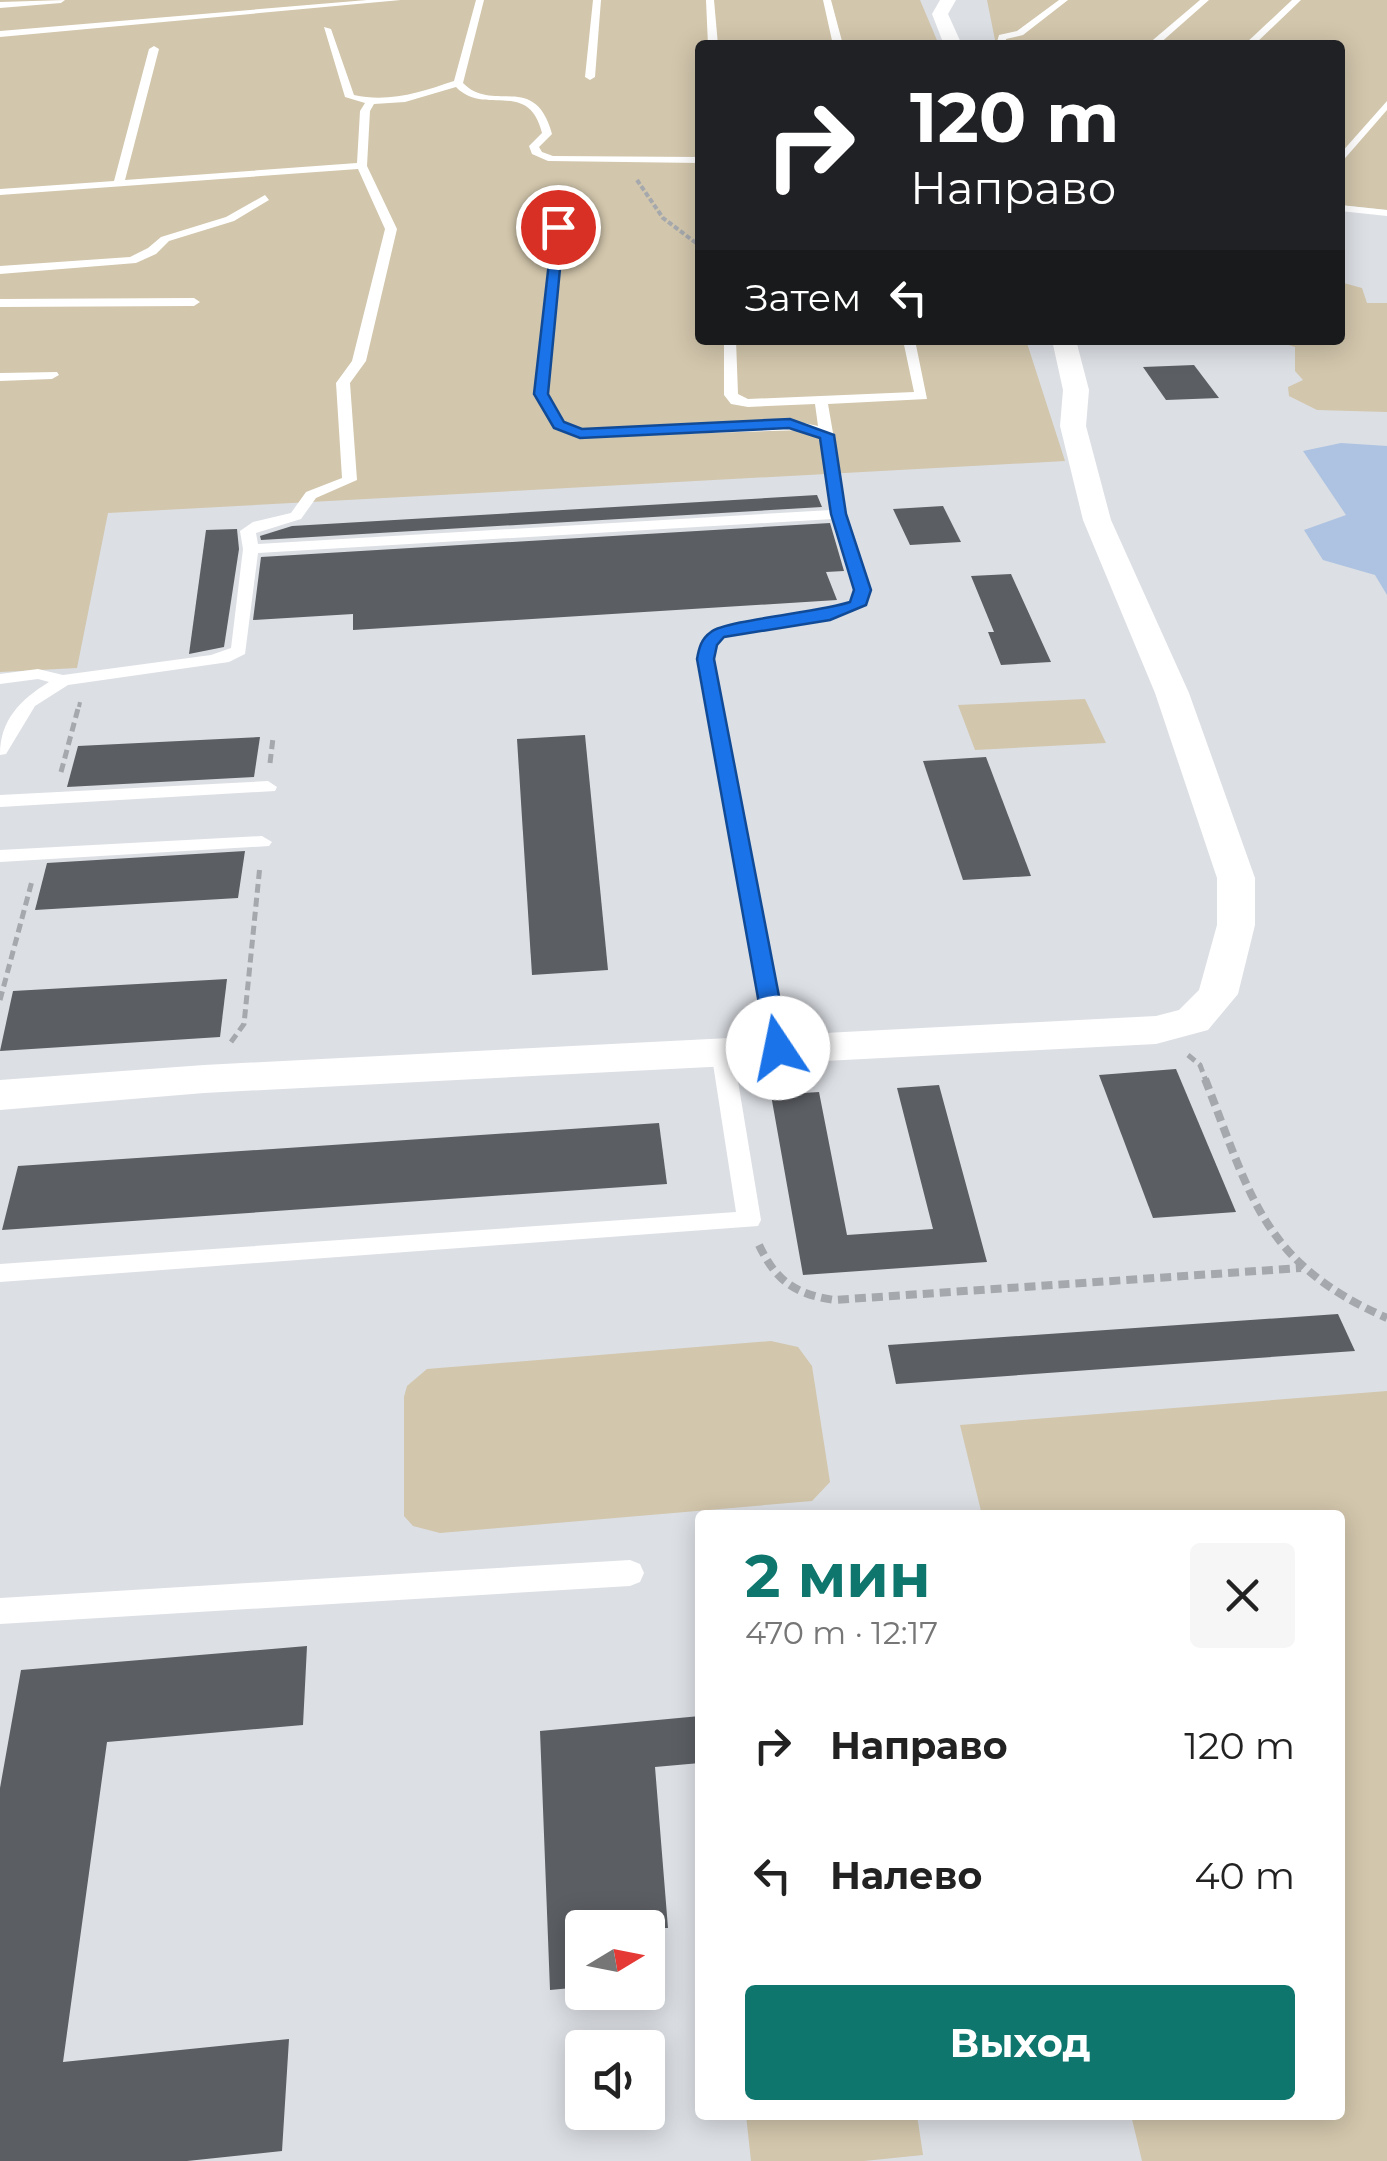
<!DOCTYPE html>
<html lang="ru">
<meta charset="utf-8">
<style>
body{margin:0;font-family:Montserrat,sans-serif;background:#f6f6f6;color:#222;height:100vh;display:flex;flex-direction:column;font-size:38px;white-space:nowrap}
*{box-sizing:border-box;margin:0}
p{font-size:32px;color:#767676}
.icon{flex:none;width:55px;height:55px;fill:none;stroke:currentColor;stroke-width:2;stroke-linecap:round;stroke-linejoin:round}
.map{position:relative;flex:1;overflow:hidden}
.panel{position:absolute;left:695px;top:1510px;width:650px;height:610px;display:flex;flex-direction:column;background:#fff;border-radius:10px;box-shadow:0 5px 25px #0003}
.panel>*{flex:none}
.guide{position:absolute;left:695px;top:40px;width:650px;height:305px;border-radius:10px;box-shadow:0 5px 25px #0003;background:#202124;color:#fff;overflow:hidden}
.needle{width:65px;rotate:80deg}
.tools{position:absolute;left:565px;top:1910px;display:grid;gap:20px}
.tools a{display:grid;place-items:center;width:100px;height:100px;border-radius:10px;background:#fff;box-shadow:0 5px 25px #0003;font-size:50px}
.pin{position:absolute;display:grid;place-items:center;width:85px;height:85px;color:#fff;margin:-42px;border:5px solid #fff;border-radius:50%;box-shadow:0 2px 10px #0007}
.me{position:absolute;width:110px;margin:-55px;rotate:349deg;stroke-linejoin:round;filter:drop-shadow(0 0 8px #0008)}
.turn{display:flex;align-items:center;gap:35px;height:210px;padding:0 50px;font-size:45px}
.turn .icon{width:130px;height:130px;stroke-width:2.5}
.turn b{display:block;font-size:70px;line-height:85px}
.then{display:flex;align-items:center;height:95px;padding:0 50px;background:#0003;gap:20px;font-size:38px}
.round{display:grid;place-items:center;flex:none;width:105px;height:105px;border-radius:10px;background:#f6f6f6}
.summary{display:flex;align-items:center;justify-content:space-between;height:170px;padding:0 50px}
h1{font-size:60px;font-weight:700;line-height:75px;color:#0f766e}
.cta{display:flex;gap:20px;margin-top:auto;padding:20px 50px}
.cta a{flex:1;height:115px;border-radius:10px;background:#0f766e;color:#fff;font-size:40px;font-weight:700;line-height:115px;text-align:center}
ul{padding:0;list-style:none}
li{display:flex;align-items:center;gap:30px;height:130px;padding:0 50px}
li div{flex:1}
li b{display:block;font-size:38px}
li em{font-style:normal}
.map>svg:first-child{display:block}
</style>
<div class="map">
<svg width="1387" height="2161" viewBox="0 0 1387 2161">
<rect width="100%" height="100%" fill="#dcdfe4"/>
<!-- green -->
<g fill="#d2c6ac">
<path d="M0,0H920L939,45H700V340H1026L1065,461L108,513L77,668L0,672Z"/>
<path d="M987,0H1387V210L1340,205V45H996Z"/>
<path d="M1340,282L1362,288L1367,303H1387V412L1317,410L1289,396L1288,387L1303,380L1295,371V347L1273,340H1340Z"/>
<path d="M1085,699L1106,743L975,750L958,705Z"/>
<path d="M771,1341L798,1347L812,1366L830,1482L812,1501L440,1533L413,1526L404,1516V1397L407,1386L427,1369Z"/>
<path d="M1387,1391V2161H1142L1131,2115H1340V1515H982L960,1425Z"/>
<path d="M746,2115H917L923,2155L864,2161H751Z"/>
</g>
<!-- water -->
<path fill="#adc3e1" d="M1341,443L1387,446V595L1375,575L1323,560L1304,530L1346,515L1303,451Z"/>
<!-- building -->
<g fill="#5b5e63">
<path d="M1194,365L1219,398L1166,400L1143,367Z"/>
<path d="M817,495L822,507L261,540L260,536L292,526Z"/>
<path d="M943,506L961,542L910,545L893,509Z"/>
<path d="M830,523L844,571L826,572L837,600L353,630V614L253,620L261,557Z"/>
<path d="M237,529L239,549L224,647L189,654L206,530Z"/>
<path d="M1011,574L1051,662L1001,665L988,632H994L971,576Z"/>
<path d="M585,735L608,970L532,975L517,739Z"/>
<path d="M260,737L254,777L67,787L78,746Z"/>
<path d="M986,757L1031,876L963,880L923,761Z"/>
<path d="M245,851L238,898L35,910L47,863Z"/>
<path d="M227,979L220,1037L0,1051L13,991Z"/>
<path d="M1176,1069L1236,1212L1153,1218L1099,1075Z"/>
<path d="M939,1085L987,1262L803,1275L771,1095L819,1092L847,1235L933,1229L897,1088Z"/>
<path d="M659,1123L667,1184L2,1230L18,1166Z"/>
<path d="M1338,1314L1355,1351L896,1384L888,1345Z"/>
<path d="M307,1646L303,1725L107,1742L63,2062L289,2039L282,2151L187,2161H0V1788L21,1670Z"/>
<path d="M700,1716V1763L655,1767L668,1928H582V1987L550,1990L540,1731Z"/>
</g>
<g fill="none" stroke-linecap="round" stroke-linejoin="round">
<!-- path-far2 -->
<g stroke="#a5a8ac" stroke-width="4" stroke-dasharray="5 2.5" stroke-linecap="butt">
<path d="M637,180L663,218L700,246"/>
<path d="M79,707L80,702"/>
</g>
<!-- path-far1 -->
<g stroke="#a5a8ac" stroke-width="5" stroke-dasharray="9 5" stroke-linecap="butt">
<path d="M270,763L273,738"/>
<path d="M61,772L79,705"/>
<path d="M0,1000L32,881"/>
<path d="M231,1042L244,1024L260,865"/>
<path d="M1188,1055L1200,1065L1206,1081"/>
</g>
<!-- path -->
<g stroke="#a5a8ac" stroke-width="8" stroke-dasharray="11 6" stroke-linecap="butt">
<path d="M1205,1079C1251,1196 1262,1263 1387,1318"/>
<path d="M759,1245C776,1281 795,1294 834,1300L1301,1268"/>
</g>
<!-- service -->
<g fill="#fff" fill-rule="evenodd">
<path d="M65,0L61,3L0,8V2Z"/>
<path d="M367,0H401L0,37V31Z"/>
<path d="M476,0H484L463,83C493,114 535,71 552,134L539,147L542,152L553,156L700,157V163L548,161L532,154L529,146L542,133C528,78 485,117 456,87L405,102L374,104L370,111L367,166L397,229L366,361L350,383L357,480L316,498L301,519L256,533L258,544L831,510L820,437L804,430L580,437L554,428L534,394L555,225L565,227L548,394L564,422L582,429L790,420L818,426L815,404L748,407L731,404L724,395V340H736L738,394L748,399L914,392L903,340H915L927,399L828,404L847,514L870,591L865,605L831,620L724,637L716,645L714,659L789,1048L786,1053H770L767,1048L696,659C699,648 701,639 711,632C728,620 819,614 850,602L854,591L833,519L258,553L245,654L229,662L68,685L35,706L6,754L0,755C0,720 20,700 49,682L38,679L0,684V674L38,669L63,675L211,655L231,648L243,549L240,531L253,522L291,513L306,492L342,478L336,383L352,361L385,229L358,169L0,195V189L114,181L149,49L154,46L159,49L125,180L357,163L360,111L365,103L345,97L324,27L331,29L354,95C389,103 421,92 454,81Z"/>
<path d="M593,0H601L595,77L590,80L585,77Z"/>
<path d="M706,0H714L718,45H708Z"/>
<path d="M823,0H831L843,45H833Z"/>
<path d="M1059,0H1068L1023,35L1006,39V45H996L999,35L1017,31Z"/>
<path d="M1200,0H1209L1158,45H1147Z"/>
<path d="M1292,0H1301L1254,45H1244Z"/>
<path d="M1387,101V110L1340,164V154Z"/>
<path d="M265,195L269,200L234,221L169,241L156,254L136,263L0,274V266L130,257L148,248L161,237L226,217Z"/>
<path d="M1340,205L1387,210V216L1340,211Z"/>
<path d="M0,299L194,298L200,302L194,306L0,307Z"/>
<path d="M57,372L59,375L52,379L0,381V373Z"/>
<path d="M268,781L277,787L275,791L0,807V795Z"/>
<path d="M262,836L272,842L269,846L0,862V850Z"/>
<path d="M722,1044L733,1051L761,1220L758,1226L0,1282V1264L736,1212L711,1051Z"/>
<path d="M630,1560L640,1564L644,1573L640,1582L630,1586L0,1624V1598Z"/>
</g>
<!-- minor -->
<g fill="#fff" fill-rule="evenodd">
<path d="M940,0H956L948,14L962,45H944L932,14Z"/>
<path d="M1052,340H1076L1089,390L1086,426L1111,520L1189,693L1255,878V925L1238,994L1208,1030L1156,1044L204,1093L0,1110V1080L204,1065L1156,1016L1179,1010L1199,990L1217,925V878L1155,693L1083,520L1060,426L1063,390Z"/>
</g>
</g>
<!-- route -->
<path fill="#1a73e8" stroke="#114b97" stroke-width="2.5" d="M558,224L564,227L548,394L564,422L582,429L790,419L834,435L846,514L871,590L866,605L830,620L724,637L717,645L714,659L789,1048L778,1055L767,1048L697,659C699,648 701,639 711,632C726,620 821,612 850,602L854,590L831,514L820,438L789,428L580,438L554,428L534,394L553,227Z"/>
</svg>
<div class="tools">
<a><svg class="needle" viewBox="-14 -14 28 28"><path d="M0-13l5 13h-10z" fill="#e53935"/><path d="M0 13l5-13h-10z" fill="#767676"/></svg></a>
<a><svg class="icon" aria-label="sound" viewBox="0 0 24 24"><path d="M4 9h4l5-4v14l-5-4H4zM17 9q2 3 0 6"/></svg></a>
</div>
<div class="pin" style="left:558px;top:227px;background:#d93025"><svg class="icon" aria-label="arrive" viewBox="0 0 24 24"><path d="M6 21V4h12l-3 4 3 4H6"/></svg></div>
<svg class="me" style="left:778px;top:1048px" viewBox="-20 -20 40 40"><circle r="19" fill="#fff"/><path d="M0-13L10 11 0 6-10 11z" fill="#1a73e8"/></svg>
<div class="guide">
<div class="turn"><svg class="icon" aria-label="right" viewBox="0 0 24 24"><path d="M7 20v-9h11M14 6l5 5-5 5"/></svg><div><b>120 m</b>Направо</div></div>
<div class="then">Затем<svg class="icon" aria-label="left" viewBox="0 0 24 24"><path d="M17 20v-9H6M10 6l-5 5 5 5"/></svg></div>
</div>
<section class="panel">
<div class="summary"><div><h1>2 мин</h1><p>470 m · 12:17</p></div><a class="round"><svg class="icon" aria-label="close" viewBox="0 0 24 24"><path d="M6 6l12 12M18 6L6 18"/></svg></a></div>
<ul>
<li><svg class="icon" aria-label="right" viewBox="0 0 24 24"><path d="M7 20v-9h11M14 6l5 5-5 5"/></svg><div><b>Направо</b></div><em>120 m</em></li>
<li><svg class="icon" aria-label="left" viewBox="0 0 24 24"><path d="M17 20v-9H6M10 6l-5 5 5 5"/></svg><div><b>Налево</b></div><em>40 m</em></li>
</ul>
<div class="cta"><a>Выход</a></div>
</section>
</div>
